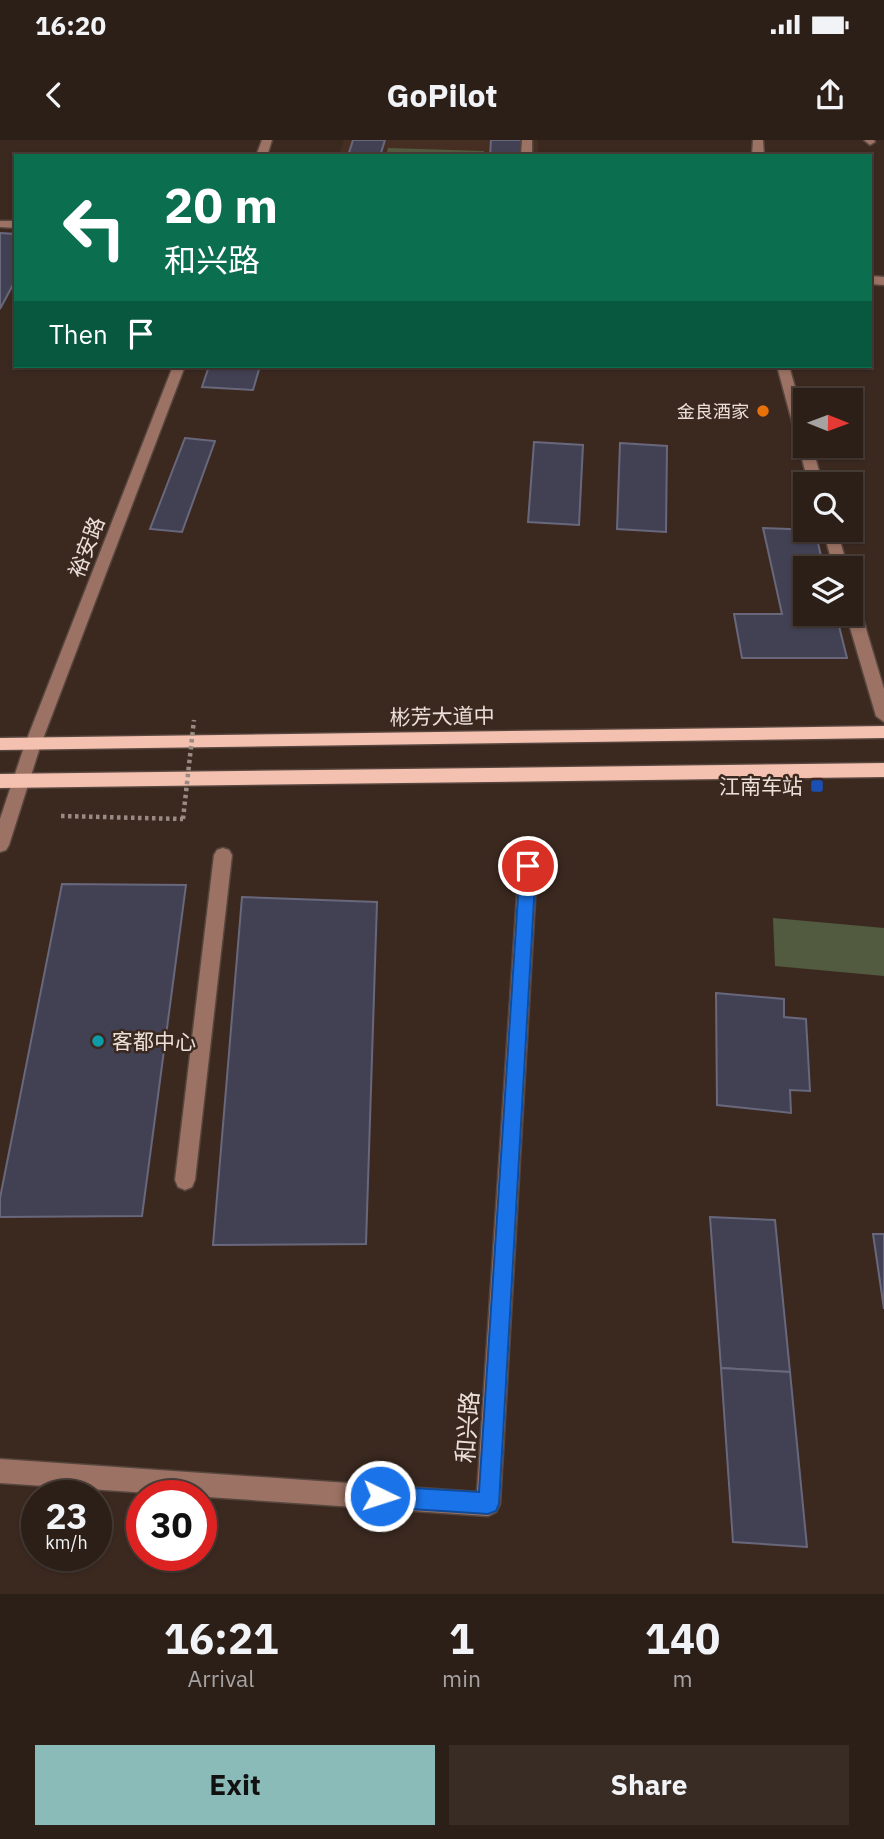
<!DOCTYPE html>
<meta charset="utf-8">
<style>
body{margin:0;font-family:"IBM Plex Sans","Noto Sans SC",sans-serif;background:#382c25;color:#f1f3f6;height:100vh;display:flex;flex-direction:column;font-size:26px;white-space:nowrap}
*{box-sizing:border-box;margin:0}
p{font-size:23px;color:#a6a2a2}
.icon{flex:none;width:38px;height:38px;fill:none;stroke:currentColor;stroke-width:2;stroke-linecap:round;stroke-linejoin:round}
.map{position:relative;height:1454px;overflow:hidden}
.sheet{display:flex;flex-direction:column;background:#2c1f18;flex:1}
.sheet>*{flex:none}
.hud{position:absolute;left:14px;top:14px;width:858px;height:214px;border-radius:0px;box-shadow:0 2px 5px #0004,0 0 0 2px #483d37;background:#0b6e4f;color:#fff;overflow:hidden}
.needle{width:46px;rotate:91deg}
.fabs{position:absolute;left:793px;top:248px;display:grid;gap:14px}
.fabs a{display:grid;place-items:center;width:70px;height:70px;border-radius:0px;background:#2c1f18;box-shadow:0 2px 5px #0004,0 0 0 2px #483d37;font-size:35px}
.speed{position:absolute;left:21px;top:1340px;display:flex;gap:14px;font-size:35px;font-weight:700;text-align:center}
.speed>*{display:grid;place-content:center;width:91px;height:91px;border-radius:50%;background:#2c1f18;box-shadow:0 2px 5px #0004,0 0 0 2px #483d37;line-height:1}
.speed small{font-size:18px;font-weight:400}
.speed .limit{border:10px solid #d22;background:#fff;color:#111}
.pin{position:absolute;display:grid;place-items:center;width:60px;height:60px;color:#fff;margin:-30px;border:4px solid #fff;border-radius:50%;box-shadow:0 2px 7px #0007}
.me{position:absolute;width:77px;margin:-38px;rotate:94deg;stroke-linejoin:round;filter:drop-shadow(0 0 5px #0008)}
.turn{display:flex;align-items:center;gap:24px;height:147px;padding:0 35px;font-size:32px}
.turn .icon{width:91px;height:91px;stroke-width:2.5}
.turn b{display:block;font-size:49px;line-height:60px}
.then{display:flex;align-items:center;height:66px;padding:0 35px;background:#0003;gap:14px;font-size:26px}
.eta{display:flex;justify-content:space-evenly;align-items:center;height:119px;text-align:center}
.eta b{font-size:42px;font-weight:800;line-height:49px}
.primary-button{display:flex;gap:14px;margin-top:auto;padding:14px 35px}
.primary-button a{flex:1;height:80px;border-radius:0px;background:#8bbbb9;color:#111;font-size:28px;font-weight:800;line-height:80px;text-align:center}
.primary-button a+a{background:#382c25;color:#f1f3f6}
.status{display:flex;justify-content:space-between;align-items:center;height:49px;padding:0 35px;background:#2c1f18;direction:ltr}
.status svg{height:19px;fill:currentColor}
header{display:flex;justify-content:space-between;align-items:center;height:91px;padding:0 35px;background:#2c1f18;font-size:32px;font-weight:800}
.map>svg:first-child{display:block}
</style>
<div class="status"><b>16:20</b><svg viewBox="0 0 49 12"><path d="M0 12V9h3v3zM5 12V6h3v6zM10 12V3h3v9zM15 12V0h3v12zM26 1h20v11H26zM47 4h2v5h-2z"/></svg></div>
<header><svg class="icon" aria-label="back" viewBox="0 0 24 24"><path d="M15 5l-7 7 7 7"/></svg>GoPilot<svg class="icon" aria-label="share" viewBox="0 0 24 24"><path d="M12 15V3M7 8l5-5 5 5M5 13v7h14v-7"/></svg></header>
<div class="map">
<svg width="884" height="1454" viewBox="0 0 884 1454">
<rect width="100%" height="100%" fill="#3b2920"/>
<!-- built -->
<path fill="#472e22" d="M344,0H538V16H339Z"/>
<!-- green -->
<g fill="#525b3f">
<path d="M388,8L484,11L483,16H386Z"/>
<path d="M773,778L884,788V836L775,826Z"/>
</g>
<!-- building -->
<g fill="#424154" stroke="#68677c" stroke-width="2">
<path d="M353,0H385L380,16H348Z"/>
<path d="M491,0H529L528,16H490Z"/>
<path d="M0,93L16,94V139L0,169Z"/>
<path d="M209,226H260L253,250L202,247Z"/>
<path d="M185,298L215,301L182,392L150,389Z"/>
<path d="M534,302L583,305L579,385L528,382Z"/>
<path d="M620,303L667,306L666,392L617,389Z"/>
<path d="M763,388L815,390L824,429H805V474H836L847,518H742L734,474H782Z"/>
<path d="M62,744L186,745L142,1076L0,1077V1058Z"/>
<path d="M242,757L377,762L366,1104L213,1105Z"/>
<path d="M716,853L784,859V877L806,879L810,951L790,950L791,973L717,965Z"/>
<path d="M710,1077L775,1080L790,1232L721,1228Z"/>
<path d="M873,1094H884V1169Z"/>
<path d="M721,1228L790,1232L807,1407L733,1402Z"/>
</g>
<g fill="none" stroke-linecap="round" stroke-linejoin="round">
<!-- minor casing -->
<g stroke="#57463e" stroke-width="3">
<g id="minor">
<path d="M262,0H272L267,16H256Z"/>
<path d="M522,0H532V16H521Z"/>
<path d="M753,0H763L764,16H752Z"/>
<path d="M864,0H874L875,2L870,5Z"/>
<path d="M0,81H16V88L0,87Z"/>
<path d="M870,136L884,137V145L870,144Z"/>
<path d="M173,226H185L41,604L9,705L6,710L0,712V679L25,604Z"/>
<path d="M777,226H789L805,282V306H812L823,345H809Z"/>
<path d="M823,390H837L848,429H834Z"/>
<path d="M850,457L858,462L884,549V582L876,576L846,474H850Z"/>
<path d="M223,708L229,710L232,715L195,1040L192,1047L185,1050L178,1047L175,1040L214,715L217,710Z"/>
<path d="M528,719L534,721L537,726L500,1364L496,1372L488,1376L0,1343V1319L477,1352L519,726L522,721Z"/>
</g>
</g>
<!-- major casing -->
<g stroke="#57463e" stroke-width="3">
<g id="major">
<path d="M884,586V598L0,610V598Z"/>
<path d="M884,623V637L0,648V634Z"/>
</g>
</g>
<!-- path -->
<path stroke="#998a83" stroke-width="4.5" stroke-dasharray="3.5 3.5" stroke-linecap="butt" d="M61,676L183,679"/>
<!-- minor -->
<use href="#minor" fill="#9b7264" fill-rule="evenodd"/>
<!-- major -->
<use href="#major" fill="#f4c0af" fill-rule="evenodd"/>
<!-- path-bridge -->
<path stroke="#998a83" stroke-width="4.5" stroke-dasharray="3.5 3.5" stroke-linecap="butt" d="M183,679L194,580"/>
</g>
<!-- route -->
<path fill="#1a73e8" stroke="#114b97" stroke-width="2" d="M528,719L534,721L536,726L499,1364L496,1371L488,1374L380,1367L372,1364L369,1356L372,1349L380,1346L479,1352L520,726L522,721Z"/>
<!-- markers -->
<circle fill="#e8710a" stroke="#3b2920" stroke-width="2.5" cx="763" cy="271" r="7"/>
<rect fill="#1a4fb4" stroke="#3b2920" stroke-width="2.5" x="810" y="639" width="14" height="14" rx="3.5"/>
<circle fill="#0f9aa8" stroke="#3b2920" stroke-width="2.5" cx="98" cy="901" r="7"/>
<g text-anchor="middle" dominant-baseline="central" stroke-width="5" stroke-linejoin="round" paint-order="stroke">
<!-- far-poi labels -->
<g font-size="18" fill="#ecdfda" stroke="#3b2920" text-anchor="end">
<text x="749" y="271">金良酒家</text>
</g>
<!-- street labels -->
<g font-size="21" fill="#ecdfda" stroke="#3b2920">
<text transform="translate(86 407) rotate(-69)">裕安路</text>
<text transform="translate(442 576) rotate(-1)">彬芳大道中</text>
</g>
<!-- poi labels -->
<g font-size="21" fill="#ecdfda" stroke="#3b2920" text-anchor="end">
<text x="803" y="646">江南车站</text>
<text x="112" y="901" text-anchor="start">客都中心</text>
</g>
<!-- near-street labels -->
<g font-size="24" fill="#ecdfda" stroke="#3b2920">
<text transform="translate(467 1287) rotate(-86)">和兴路</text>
</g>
</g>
</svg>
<div class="fabs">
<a><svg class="needle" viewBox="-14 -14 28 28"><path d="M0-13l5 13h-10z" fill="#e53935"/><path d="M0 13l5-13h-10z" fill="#a6a2a2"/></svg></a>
<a><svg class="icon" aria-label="search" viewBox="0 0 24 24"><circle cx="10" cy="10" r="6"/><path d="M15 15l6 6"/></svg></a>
<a><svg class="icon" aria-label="layers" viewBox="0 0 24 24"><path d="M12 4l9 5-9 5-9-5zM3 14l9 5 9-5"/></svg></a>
</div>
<div class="speed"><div>23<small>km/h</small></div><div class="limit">30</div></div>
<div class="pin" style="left:528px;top:726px;background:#d93025"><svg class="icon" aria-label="arrive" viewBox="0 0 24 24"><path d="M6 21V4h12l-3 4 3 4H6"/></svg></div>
<svg class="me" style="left:380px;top:1356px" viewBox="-20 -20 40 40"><circle r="17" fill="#1a73e8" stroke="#fff" stroke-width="3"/><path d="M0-11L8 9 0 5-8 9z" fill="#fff"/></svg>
<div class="hud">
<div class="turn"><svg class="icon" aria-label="left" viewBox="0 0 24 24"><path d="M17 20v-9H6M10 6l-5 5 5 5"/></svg><div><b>20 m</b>和兴路</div></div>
<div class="then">Then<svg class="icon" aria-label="arrive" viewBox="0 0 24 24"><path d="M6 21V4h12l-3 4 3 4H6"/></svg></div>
</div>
</div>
<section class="sheet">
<div class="eta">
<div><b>16:21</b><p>Arrival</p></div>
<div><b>1</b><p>min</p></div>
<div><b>140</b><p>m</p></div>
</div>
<div class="primary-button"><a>Exit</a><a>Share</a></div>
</section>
